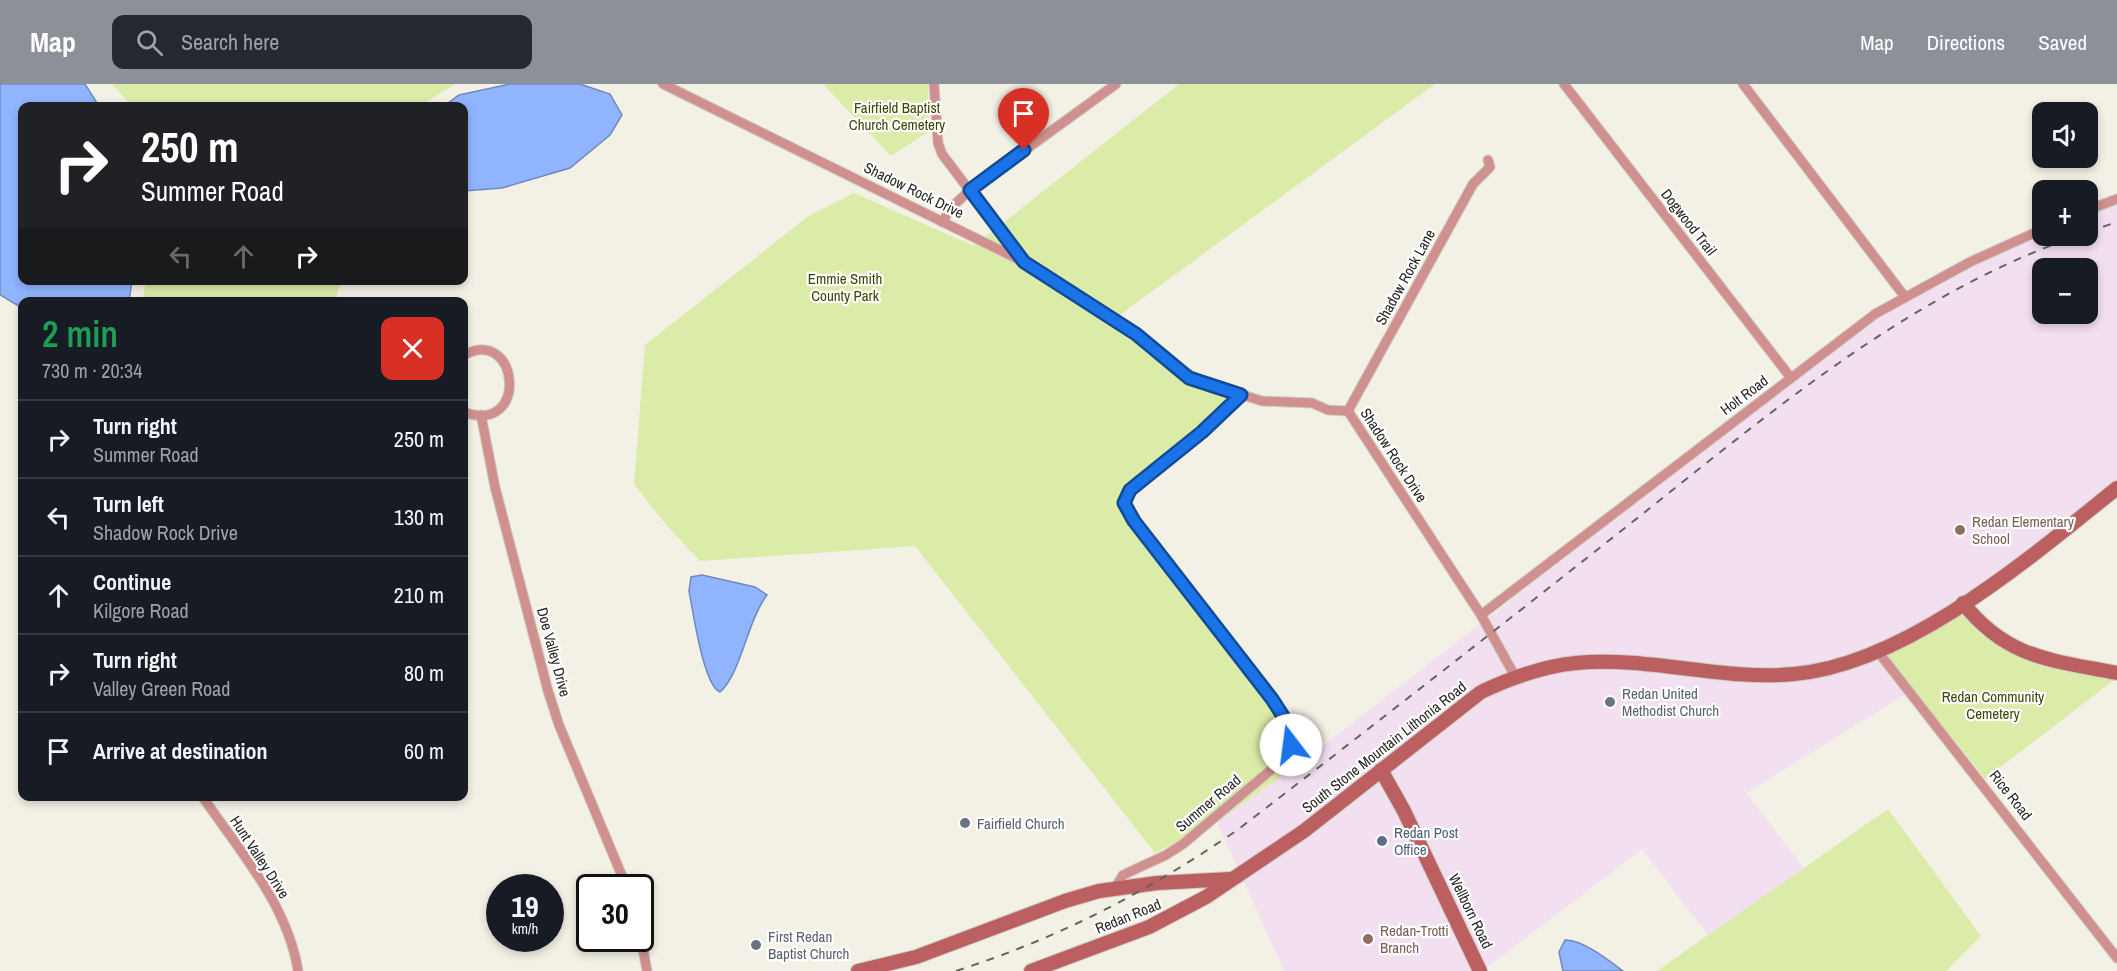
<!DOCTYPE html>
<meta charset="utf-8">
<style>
body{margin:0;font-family:"Archivo Narrow",sans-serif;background:#242831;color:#f1f3f6;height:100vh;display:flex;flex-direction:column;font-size:22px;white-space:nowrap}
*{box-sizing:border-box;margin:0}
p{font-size:20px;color:#9ea1a6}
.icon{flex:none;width:33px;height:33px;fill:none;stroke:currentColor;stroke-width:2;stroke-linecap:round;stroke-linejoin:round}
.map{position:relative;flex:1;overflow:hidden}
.side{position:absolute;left:18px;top:213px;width:450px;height:504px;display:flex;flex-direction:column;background:#171b24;border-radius:12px;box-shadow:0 3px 9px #0003}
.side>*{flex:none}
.guide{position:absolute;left:18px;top:18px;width:450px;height:183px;border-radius:12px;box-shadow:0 3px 9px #0003;background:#202124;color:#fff;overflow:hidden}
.controls{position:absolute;left:2032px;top:18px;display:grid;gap:12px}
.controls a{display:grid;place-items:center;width:66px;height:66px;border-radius:12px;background:#171b24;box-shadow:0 3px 9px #0003;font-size:30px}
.speed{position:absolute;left:486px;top:790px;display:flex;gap:12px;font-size:30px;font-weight:700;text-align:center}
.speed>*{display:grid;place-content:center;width:78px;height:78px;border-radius:50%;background:#171b24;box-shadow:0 3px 9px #0003;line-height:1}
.speed small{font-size:15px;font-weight:400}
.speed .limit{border:3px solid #111;border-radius:9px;background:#fff;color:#111}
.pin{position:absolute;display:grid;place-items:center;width:51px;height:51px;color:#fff;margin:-62px -26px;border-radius:50% 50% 50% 0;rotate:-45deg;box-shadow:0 0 6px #0007}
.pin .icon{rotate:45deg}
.me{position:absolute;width:66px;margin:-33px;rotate:345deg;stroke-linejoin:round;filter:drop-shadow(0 0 4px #0008)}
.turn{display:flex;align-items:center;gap:21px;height:126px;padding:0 24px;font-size:27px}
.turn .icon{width:78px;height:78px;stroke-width:2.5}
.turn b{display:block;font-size:42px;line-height:51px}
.lanes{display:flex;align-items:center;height:57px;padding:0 24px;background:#0003;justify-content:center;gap:30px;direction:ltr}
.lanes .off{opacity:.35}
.round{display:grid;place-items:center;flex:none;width:63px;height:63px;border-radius:12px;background:#242831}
.headline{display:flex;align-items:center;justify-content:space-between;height:102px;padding:0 24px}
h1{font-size:36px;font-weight:600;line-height:45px;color:#1e9e55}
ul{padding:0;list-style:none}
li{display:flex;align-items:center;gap:18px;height:78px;padding:0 24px;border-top:2px solid #363941}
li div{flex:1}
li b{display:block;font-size:22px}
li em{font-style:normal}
header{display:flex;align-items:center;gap:36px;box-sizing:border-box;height:84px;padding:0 30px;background:#8c9099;color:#fff}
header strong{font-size:28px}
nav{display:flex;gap:33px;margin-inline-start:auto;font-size:21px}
.search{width:420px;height:54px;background:#242831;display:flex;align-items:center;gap:15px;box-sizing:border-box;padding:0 21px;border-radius:12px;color:#9ea1a6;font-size:22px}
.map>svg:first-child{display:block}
</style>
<header>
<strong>Map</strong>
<div class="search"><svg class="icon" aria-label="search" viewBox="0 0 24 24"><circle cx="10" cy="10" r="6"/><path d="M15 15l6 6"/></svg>Search here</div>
<nav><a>Map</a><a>Directions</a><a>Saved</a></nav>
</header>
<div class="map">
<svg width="2117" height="887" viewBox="0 0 2117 887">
<rect width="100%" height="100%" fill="#f3f0e5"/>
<!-- commercial -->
<path fill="#f2dff0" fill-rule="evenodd" d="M2117,115V415L1961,530L1888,572L1914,605L1746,709L1804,784L1708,851L1642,765L1482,887H1284L1217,738L1315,668L1878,231L2002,163L2043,145V152H2088V126ZM2043,184H2088V230H2043Z"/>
<!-- green -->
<g fill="#dbeba8">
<path d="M112,0H455L420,22H132Z"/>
<path d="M823,0H928L929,47L891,72Z"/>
<path d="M1179,0H1435L1113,236L1152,263L1247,316L1119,416L1315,668L1217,738L1155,769L915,462L700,477L667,442L634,400L645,261L810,131L854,109L974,162Z"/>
<path d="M145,197V196L341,197L335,217H143Z"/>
<path d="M1961,530L1980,550L2013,571L2114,596L1985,695L1887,572Z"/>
<path d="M1888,725L1981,852L1946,887H1657Z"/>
</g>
<!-- water -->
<g fill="#90b4fe" stroke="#7089bc" stroke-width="1.5">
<path d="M0,0H85L99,22H22V196L132,197L129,217L22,218V224L0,211Z"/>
<path d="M510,0H580L610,10L622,31L610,51L570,84L502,104L464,107V22H444L459,11Z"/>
<path d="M702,491L755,503L767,511C747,537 741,590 720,608C703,601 693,526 689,507L691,493Z"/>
<path d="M1565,856C1582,855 1610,877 1623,887H1563L1559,868Z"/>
</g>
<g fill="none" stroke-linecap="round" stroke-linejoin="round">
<!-- street casing -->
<g stroke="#ceccc2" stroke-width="11">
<g id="street">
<path d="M663,0L1024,178L1136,250L1189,294L1262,317L1312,319L1328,326L1348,327L1481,531L1516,594"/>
<path d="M934,0L938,59L942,70L1023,177"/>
<path d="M1564,0L1791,294"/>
<path d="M1743,0L1905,213"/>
<path d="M2088,126L2117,115"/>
<path d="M942,138L953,122L970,106L1116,0"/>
<path d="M464,271C519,241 530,352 464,328"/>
<path d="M1348,327L1473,100L1490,83L1488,76"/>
<path d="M481,331L495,403L548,607L559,641L627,804"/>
<path d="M1481,531L1875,230L1970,178L2043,145"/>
<path d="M1879,569L2117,874"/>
<path d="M202,712C239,766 288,821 298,887"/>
<path d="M1115,804L1123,791L1166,771L1183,760L1272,685L1291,661L1292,646L1255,590L1134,437L1124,419L1130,406L1202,348L1241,311"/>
<path d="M640,848L647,887"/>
</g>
</g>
<!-- secondary casing -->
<g stroke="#ceccc2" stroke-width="16">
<g id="secondary">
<path d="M1963,519C2007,575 2052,576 2117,589"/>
<path d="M1381,686L1404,727L1480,887"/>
<path d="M858,887L916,873L1065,817L1099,807L1157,799L1231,795"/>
<path d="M1031,887L1149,843L1206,813L1304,747L1481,608C1511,594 1543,582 1576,579C1649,572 1722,597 1794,590C1907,580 2031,473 2117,404"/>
</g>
</g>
<!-- street -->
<use href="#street" stroke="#d0908f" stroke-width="9"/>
<!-- secondary -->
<use href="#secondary" stroke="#bb5f60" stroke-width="14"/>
<!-- rail -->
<g stroke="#66645e" stroke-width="2" stroke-dasharray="8 8" stroke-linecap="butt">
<path d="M2088,148L2117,138"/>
<path d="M956,887C1061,853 1145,809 1236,747C1365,648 1493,548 1621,447C1762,336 1905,211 2077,152"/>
</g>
</g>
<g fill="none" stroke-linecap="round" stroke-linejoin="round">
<!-- route casing -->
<g stroke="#114b97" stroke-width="15">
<path id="route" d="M1024,66L970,106L1024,178L1136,250L1189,294L1241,311L1202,348L1130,406L1124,419L1134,437L1272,615L1292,646L1291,661"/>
</g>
<!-- route -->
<use href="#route" stroke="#1a73e8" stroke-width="10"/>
</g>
<!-- markers -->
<g fill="#8d6e63" stroke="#fff" stroke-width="2">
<circle cx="1960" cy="446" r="6"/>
<circle cx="1368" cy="855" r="6"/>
</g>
<g fill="#6b7280" stroke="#fff" stroke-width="2">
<circle cx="1610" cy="618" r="6"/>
<circle cx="965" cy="739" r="6"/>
<circle cx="756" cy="861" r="6"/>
</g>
<circle fill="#5c6f8a" stroke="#fff" stroke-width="2" cx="1382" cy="757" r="6"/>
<g text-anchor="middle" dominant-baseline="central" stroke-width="4.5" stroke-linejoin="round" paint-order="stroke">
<!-- park labels -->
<g font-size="15" fill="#3b4602" stroke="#fff">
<text x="897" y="23">Fairfield Baptist<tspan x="897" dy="17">Church Cemetery</tspan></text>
<text x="845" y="194">Emmie Smith<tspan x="845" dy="17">County Park</tspan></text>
<text x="1993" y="612">Redan Community<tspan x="1993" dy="17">Cemetery</tspan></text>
</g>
<!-- street labels -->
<g font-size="15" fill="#272622" stroke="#fff">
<text transform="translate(914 106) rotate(26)">Shadow Rock Drive</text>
<text transform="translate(1689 138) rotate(52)">Dogwood Trail</text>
<text transform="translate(1405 193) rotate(-61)">Shadow Rock Lane</text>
<text transform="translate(1744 311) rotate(-37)">Holt Road</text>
<text transform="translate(1394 371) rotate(57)">Shadow Rock Drive</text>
<text transform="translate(554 568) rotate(75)">Doe Valley Drive</text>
<text transform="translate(1384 663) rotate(-38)">South Stone Mountain Lithonia Road</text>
<text transform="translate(2011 711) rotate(52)">Rice Road</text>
<text transform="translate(1208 719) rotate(-40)">Summer Road</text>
<text transform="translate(260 773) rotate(57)">Hunt Valley Drive</text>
<text transform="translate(1471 827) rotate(64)">Wellborn Road</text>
<text transform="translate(1128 832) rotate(-22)">Redan Road</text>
</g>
<!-- education labels -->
<g font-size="15" fill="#785e54" stroke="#fff" text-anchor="start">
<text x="1972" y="437">Redan Elementary<tspan x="1972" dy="17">School</tspan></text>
<text x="1380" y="846">Redan-Trotti<tspan x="1380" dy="17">Branch</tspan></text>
</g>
<!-- worship labels -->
<g font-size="15" fill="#5b616d" stroke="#fff" text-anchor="start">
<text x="1622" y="609">Redan United<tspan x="1622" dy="17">Methodist Church</tspan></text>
<text x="977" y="739">Fairfield Church</text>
<text x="768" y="852">First Redan<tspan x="768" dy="17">Baptist Church</tspan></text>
</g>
<!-- service labels -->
<g font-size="15" fill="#4e5e75" stroke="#fff" text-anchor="start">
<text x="1394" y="748">Redan Post<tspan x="1394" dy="17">Office</tspan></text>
</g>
</g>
</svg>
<div class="controls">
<a><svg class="icon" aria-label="sound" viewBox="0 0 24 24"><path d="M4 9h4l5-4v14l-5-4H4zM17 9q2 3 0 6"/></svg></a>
<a>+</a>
<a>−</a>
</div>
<div class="speed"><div>19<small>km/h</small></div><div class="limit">30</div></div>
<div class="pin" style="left:1024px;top:66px;background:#d93025"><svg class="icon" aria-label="arrive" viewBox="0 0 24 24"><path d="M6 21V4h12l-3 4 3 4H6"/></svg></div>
<svg class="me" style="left:1291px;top:661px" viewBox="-20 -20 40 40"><circle r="19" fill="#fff"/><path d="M0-13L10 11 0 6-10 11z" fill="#1a73e8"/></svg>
<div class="guide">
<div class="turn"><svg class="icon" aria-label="right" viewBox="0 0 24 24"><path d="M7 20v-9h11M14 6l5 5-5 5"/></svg><div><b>250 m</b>Summer Road</div></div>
<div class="lanes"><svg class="icon off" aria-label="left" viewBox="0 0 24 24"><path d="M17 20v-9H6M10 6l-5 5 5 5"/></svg><svg class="icon off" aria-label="ahead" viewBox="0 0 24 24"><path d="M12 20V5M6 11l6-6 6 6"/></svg><svg class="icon" aria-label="right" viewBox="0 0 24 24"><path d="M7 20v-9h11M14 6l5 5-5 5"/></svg></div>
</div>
<section class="side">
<div class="headline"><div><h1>2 min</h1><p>730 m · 20:34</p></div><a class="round" style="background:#d93025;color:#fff"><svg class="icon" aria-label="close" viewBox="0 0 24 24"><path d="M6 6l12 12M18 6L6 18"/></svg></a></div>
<ul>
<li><svg class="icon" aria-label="right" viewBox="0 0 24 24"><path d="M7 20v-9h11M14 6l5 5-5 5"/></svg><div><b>Turn right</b><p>Summer Road</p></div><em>250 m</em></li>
<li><svg class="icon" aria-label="left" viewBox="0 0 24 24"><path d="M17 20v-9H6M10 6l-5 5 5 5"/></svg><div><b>Turn left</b><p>Shadow Rock Drive</p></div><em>130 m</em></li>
<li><svg class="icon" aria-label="ahead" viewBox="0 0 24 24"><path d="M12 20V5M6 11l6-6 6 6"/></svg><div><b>Continue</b><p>Kilgore Road</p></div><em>210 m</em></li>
<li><svg class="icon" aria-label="right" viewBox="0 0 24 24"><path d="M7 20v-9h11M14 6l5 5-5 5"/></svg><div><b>Turn right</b><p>Valley Green Road</p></div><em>80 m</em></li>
<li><svg class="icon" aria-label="arrive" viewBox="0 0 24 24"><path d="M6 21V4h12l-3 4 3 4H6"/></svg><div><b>Arrive at destination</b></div><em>60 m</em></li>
</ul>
</section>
</div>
